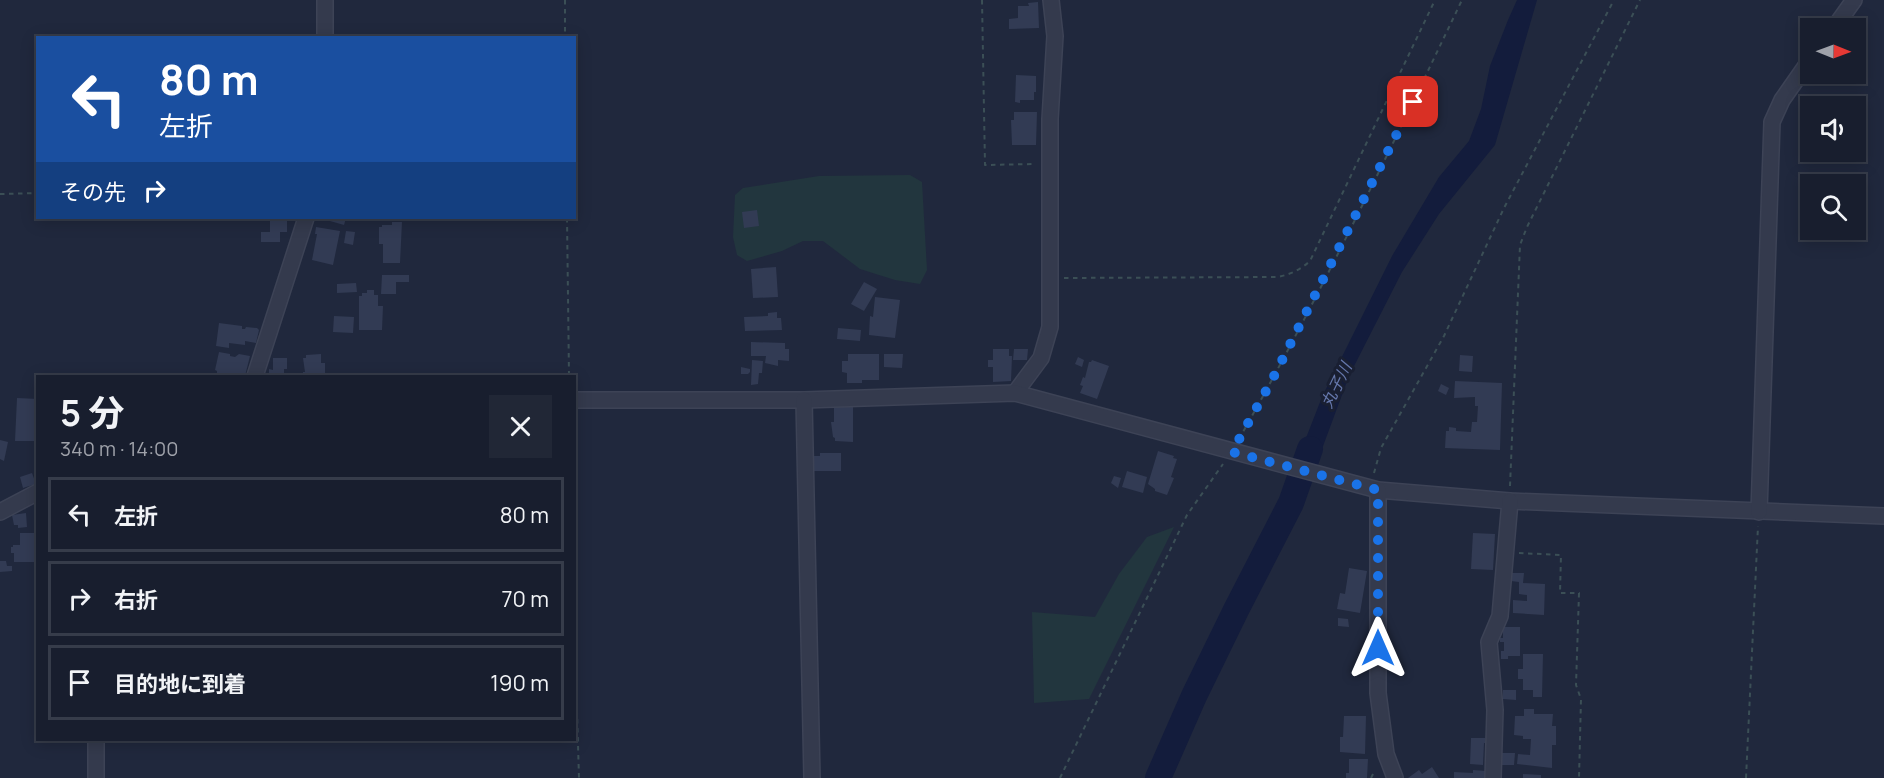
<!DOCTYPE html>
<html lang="ja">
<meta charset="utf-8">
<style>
body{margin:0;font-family:Manrope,"Noto Sans JP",sans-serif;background:#212736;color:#f1f3f6;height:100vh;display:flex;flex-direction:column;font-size:22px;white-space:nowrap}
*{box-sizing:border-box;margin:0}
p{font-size:20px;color:#9fa2aa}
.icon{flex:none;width:33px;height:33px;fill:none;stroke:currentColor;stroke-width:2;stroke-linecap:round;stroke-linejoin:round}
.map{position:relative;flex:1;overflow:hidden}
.drawer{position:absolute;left:36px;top:375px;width:540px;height:366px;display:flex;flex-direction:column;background:#181e2e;border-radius:0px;box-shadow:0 3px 15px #0003,0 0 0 2px #363c4a}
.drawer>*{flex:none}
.guide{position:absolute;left:36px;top:36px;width:540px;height:183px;border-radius:0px;box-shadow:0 3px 15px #0003,0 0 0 2px #363c4a;background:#1a4fa0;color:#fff;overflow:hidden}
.needle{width:39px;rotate:91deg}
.controls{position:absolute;left:1800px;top:18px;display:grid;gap:12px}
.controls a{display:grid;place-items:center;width:66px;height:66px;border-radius:0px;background:#181e2e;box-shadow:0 3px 15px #0003,0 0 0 2px #363c4a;font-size:30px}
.pin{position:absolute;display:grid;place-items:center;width:51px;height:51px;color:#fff;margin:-26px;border-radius:12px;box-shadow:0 3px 9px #0006}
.me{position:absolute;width:66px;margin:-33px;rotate:0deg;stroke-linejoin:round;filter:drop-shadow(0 0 4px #0008)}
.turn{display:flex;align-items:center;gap:21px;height:126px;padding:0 24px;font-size:27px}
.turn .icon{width:78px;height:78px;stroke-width:2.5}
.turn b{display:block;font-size:42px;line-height:51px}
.then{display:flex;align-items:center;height:57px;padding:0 24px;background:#0003;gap:12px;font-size:22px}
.round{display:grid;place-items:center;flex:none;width:63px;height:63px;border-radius:0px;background:#212736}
.summary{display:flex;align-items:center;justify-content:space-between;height:102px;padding:0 24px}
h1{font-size:36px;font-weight:700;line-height:45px}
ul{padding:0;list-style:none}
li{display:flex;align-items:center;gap:18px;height:75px;margin:0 12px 9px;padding:0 12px;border:3px solid #363c4a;border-radius:0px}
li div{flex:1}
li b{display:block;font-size:22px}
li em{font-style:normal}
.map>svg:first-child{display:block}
</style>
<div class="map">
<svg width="1884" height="778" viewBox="0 0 1884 778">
<rect width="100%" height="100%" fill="#20283d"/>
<!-- green -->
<g fill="#22363e">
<path d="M910,175L922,182L927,270L920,284L895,280L860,269L823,241H803L782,251L747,261L737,255L733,237L735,195L743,188L819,176Z"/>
<path d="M1174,527L1089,699L1034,703L1032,612L1095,617L1119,574L1147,537Z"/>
</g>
<!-- water -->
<path fill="#131c3c" d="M1517,0H1537L1495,145L1439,214L1402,272L1349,376L1309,484L1290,479L1322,397L1392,256L1439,177L1469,141L1481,109L1490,66L1508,20Z"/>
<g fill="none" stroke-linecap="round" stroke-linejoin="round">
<!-- river -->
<path stroke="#131c3c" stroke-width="26" d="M1158,778L1194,696L1236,610L1291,503L1310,449"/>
</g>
<!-- building -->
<g fill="#323b54">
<path d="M1038,2L1039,28L1009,29V19L1018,18V6H1029L1028,3Z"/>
<path d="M1016,75L1036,76V92H1034V100H1020V103L1015,102Z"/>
<path d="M1014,112H1037L1036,145H1012L1011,120H1014Z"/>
<path d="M757,210L759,226L744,228L742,212Z"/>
<path d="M270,218H292V221H287V232H280V242H261V232H270Z"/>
<path d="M330,218H346L344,225L330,221Z"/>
<path d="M392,222H402L400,263H383V244H379V227H382V225H392Z"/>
<path d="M316,227L340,231L333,265L312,260L317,234H315Z"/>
<path d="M346,231L355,232L353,245L344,243Z"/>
<path d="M776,267L778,297L753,298L751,269Z"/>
<path d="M382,275H409V282H396V294H381Z"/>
<path d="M864,282L877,289L864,311L851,304Z"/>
<path d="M356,283L357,292L337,293V284Z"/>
<path d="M367,290H374V295H378V306H383L382,330H359V296H362V293H367Z"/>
<path d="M875,297L900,300L895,338L869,335L870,316L873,317Z"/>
<path d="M777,312V318H781L782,330L745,331L744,317L768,316V313Z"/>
<path d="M334,316L354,317L353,333L333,332Z"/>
<path d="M219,323L242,326V329H245L246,327L257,328L259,330L256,343L245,341V345L229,343V348L216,346Z"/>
<path d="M838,328L861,330L860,341L837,339Z"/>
<path d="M751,342L785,343V349H789V361L778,360V366L765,363L766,356H751Z"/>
<path d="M993,349H1009V356H1012L1011,381L993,382V367H988V360H993Z"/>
<path d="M1014,349H1028L1027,360H1013Z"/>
<path d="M219,352L230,354V356L235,357L239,354L250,356L245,376H217V371L215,370Z"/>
<path d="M321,354V363H325V376H303V372H305L303,358H306V355Z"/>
<path d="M848,354H879V380H862V383H847V373L842,372V361H848Z"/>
<path d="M884,354H903L902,368L884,367Z"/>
<path d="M1460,355L1473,356L1472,372L1459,371Z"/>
<path d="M1078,357L1084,360L1082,367L1075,364Z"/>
<path d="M273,358H287V369H284V376H269V369L273,370Z"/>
<path d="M752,360L763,361L762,373H759L758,384L751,385Z"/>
<path d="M1092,360L1109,366L1097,399L1080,393L1083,386L1080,385L1083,377L1085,378L1089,362H1091Z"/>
<path d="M741,367L750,369V372L748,374H741Z"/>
<path d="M1455,381L1502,383L1500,450L1445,448L1446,431H1449V427L1456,428V431L1471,432L1472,422H1477L1478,406H1475V397L1454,398Z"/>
<path d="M1441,384L1449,388L1446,395L1438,391Z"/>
<path d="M17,398L38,399V428H35L34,441H15Z"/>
<path d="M834,404H853V442L835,441V438L833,437L831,422H834Z"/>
<path d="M0,440L8,442L4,461L0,459Z"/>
<path d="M1158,451L1174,456L1173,458L1177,459L1171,477L1174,478L1167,495L1155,491V489L1148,484Z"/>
<path d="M820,453H841V471H814V456H820Z"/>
<path d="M1127,471L1147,477L1143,493L1122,487Z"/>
<path d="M32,473L36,484L23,488L20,477Z"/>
<path d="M1114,476L1121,478L1118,488L1111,483Z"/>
<path d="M26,513L27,527L18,528V525H14L12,515Z"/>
<path d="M20,533H38V562H14V553H11V547H13V545H20Z"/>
<path d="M1473,533L1495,534L1493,570L1471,569Z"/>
<path d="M0,561H6L7,566H12V571L0,572Z"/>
<path d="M1349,568L1367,571L1360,613L1337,609L1340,593L1345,594Z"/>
<path d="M1511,573H1524L1523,583L1545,584L1544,615L1513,613V600L1527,601V595L1519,594V582L1511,581Z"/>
<path d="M1338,618L1348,619L1349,627L1338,626Z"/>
<path d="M1503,627H1520V656H1508V659H1501V651H1504V642H1500V638H1503Z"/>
<path d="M1523,654H1543L1542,697H1533V690H1523V679H1518V669H1523Z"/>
<path d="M1503,690H1516V700L1503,699Z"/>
<path d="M1524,709H1534V714H1553L1552,726H1556V745H1552V768L1517,764L1518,754L1530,755L1531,739H1523V736L1514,735L1515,716H1524Z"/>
<path d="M1344,716H1366L1365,754L1340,752V737H1343Z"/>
<path d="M1471,738H1485V743H1484L1483,765L1470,764Z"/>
<path d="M1500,753H1515L1514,765H1499Z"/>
<path d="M1349,759H1368L1367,778H1346V773H1349Z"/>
<path d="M1432,767L1439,778H1408L1419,770L1422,774Z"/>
<path d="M1473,770L1486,771L1485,778H1454V772L1473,773Z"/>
<path d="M1523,774L1541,775V778H1523Z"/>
</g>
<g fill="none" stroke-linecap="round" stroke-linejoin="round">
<!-- minor casing -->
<g stroke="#3d4356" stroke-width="18">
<g id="minor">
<path d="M325,0V38"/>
<path d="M1834,28L1854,0"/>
<path d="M255,376L306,218"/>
<path d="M1015,393L1041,358L1050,327V119L1055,36L1051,0"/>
<path d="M574,400H804L1015,393L1378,490L1510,501L1884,516"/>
<path d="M804,400L812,778"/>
<path d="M1378,490V693L1386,754L1395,778"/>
<path d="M0,512L38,492"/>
<path d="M1759,512L1772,122L1782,100L1810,60"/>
<path d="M96,740V778"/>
<path d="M1493,778L1495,710L1489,642L1500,616L1510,501"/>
</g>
</g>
<!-- path -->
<g stroke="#3b4f56" stroke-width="2" stroke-dasharray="4.5 4.5" stroke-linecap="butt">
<path d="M565,0V38"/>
<path d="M982,0L985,165L1035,164"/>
<path d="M0,194L38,193"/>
<path d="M567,218L569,376"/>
<path d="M1064,278L1278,277C1291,274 1300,270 1310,261L1435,0"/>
<path d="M1239,439C1320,296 1391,148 1462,0"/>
<path d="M1374,473L1381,448L1444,336L1504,208L1614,0"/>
<path d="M1510,486L1520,245L1527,227L1640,0"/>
<path d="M1519,553L1561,555L1560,593H1579L1576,685L1581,699L1579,778"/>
<path d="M574,611L579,778"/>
<path d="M1060,778L1187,515L1223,464"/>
<path d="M1371,778L1375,770"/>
<path d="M1746,778L1758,526"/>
</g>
<!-- minor -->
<use href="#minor" stroke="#343a4d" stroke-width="15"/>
</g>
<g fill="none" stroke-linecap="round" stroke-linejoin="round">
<!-- route -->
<path stroke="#1a73e8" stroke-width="10" stroke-dasharray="0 18" d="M1378,648V490L1232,452L1271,382L1413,102"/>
</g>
<g text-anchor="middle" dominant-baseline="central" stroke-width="6" stroke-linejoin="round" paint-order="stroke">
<!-- water labels -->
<g font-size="16" font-style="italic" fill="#6577ab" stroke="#191f32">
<text transform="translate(1336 385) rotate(-64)">丸子川</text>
</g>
</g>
</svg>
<div class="controls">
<a><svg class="needle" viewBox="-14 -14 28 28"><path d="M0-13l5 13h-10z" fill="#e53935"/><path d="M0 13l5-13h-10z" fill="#9fa2aa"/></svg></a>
<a><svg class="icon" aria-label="sound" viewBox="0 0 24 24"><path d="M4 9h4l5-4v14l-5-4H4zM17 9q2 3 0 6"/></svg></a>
<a><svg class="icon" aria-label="search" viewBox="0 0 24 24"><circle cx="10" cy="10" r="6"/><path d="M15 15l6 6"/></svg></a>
</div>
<div class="pin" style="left:1413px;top:102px;background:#d93025"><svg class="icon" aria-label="arrive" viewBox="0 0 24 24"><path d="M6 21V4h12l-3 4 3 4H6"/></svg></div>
<svg class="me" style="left:1378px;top:648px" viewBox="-20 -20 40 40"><path d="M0-17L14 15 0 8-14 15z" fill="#1a73e8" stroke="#fff" stroke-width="4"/></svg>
<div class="guide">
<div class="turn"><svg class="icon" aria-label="left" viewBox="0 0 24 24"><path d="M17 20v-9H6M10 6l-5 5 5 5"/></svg><div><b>80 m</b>左折</div></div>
<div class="then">その先<svg class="icon" aria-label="right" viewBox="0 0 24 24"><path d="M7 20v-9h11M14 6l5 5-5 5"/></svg></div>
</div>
<section class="drawer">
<div class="summary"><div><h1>5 分</h1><p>340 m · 14:00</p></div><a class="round"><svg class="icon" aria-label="close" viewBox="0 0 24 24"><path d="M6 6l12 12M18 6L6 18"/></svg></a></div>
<ul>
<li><svg class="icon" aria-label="left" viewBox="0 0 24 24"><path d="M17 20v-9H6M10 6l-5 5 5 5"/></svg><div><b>左折</b></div><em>80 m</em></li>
<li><svg class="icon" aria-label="right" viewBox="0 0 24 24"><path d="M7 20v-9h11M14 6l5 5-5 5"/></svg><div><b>右折</b></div><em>70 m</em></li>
<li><svg class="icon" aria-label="arrive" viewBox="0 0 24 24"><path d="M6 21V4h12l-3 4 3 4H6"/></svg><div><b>目的地に到着</b></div><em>190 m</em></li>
</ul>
</section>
</div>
